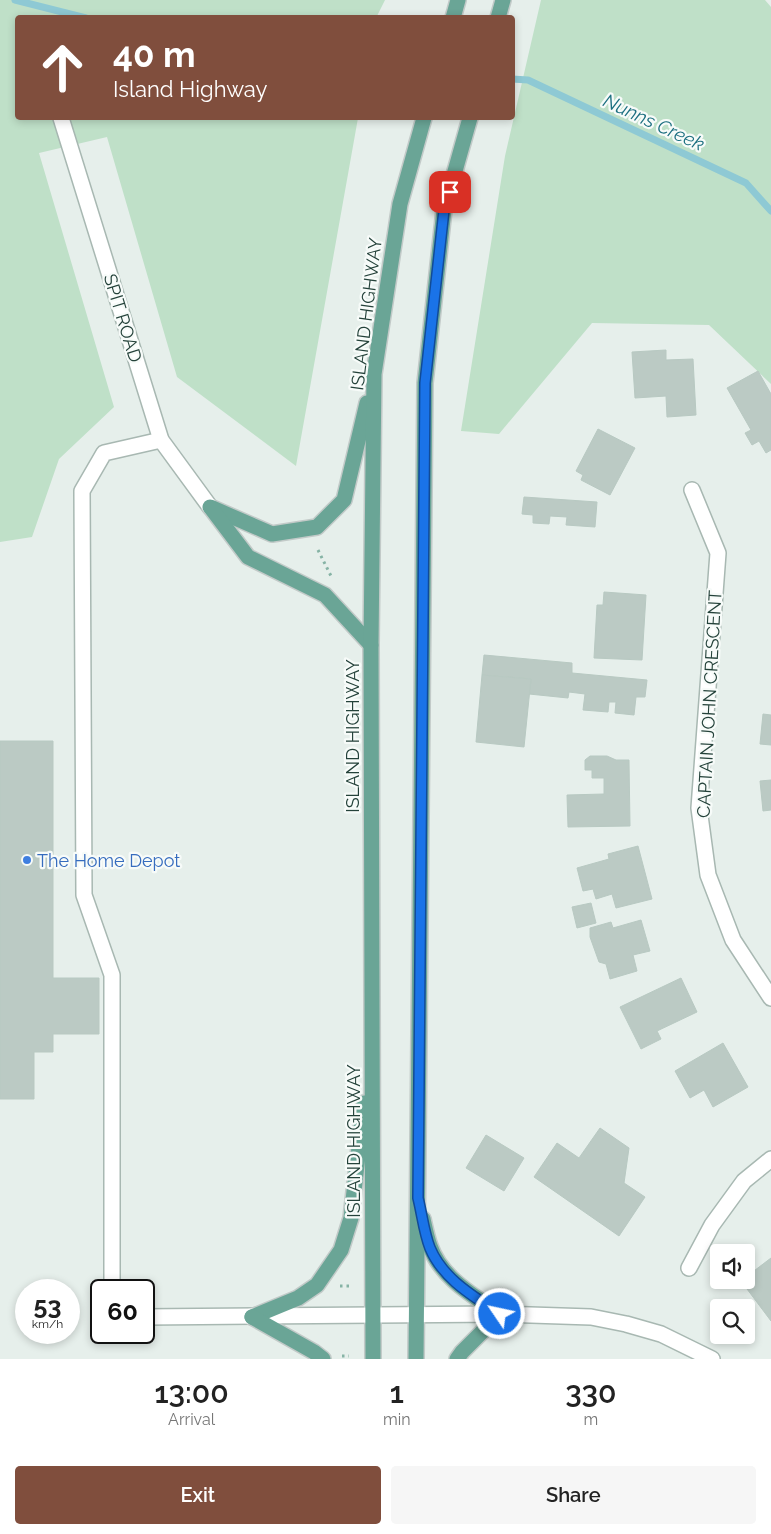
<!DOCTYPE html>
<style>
body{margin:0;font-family:Raleway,sans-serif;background:#f6f6f6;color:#222;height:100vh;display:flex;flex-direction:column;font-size:19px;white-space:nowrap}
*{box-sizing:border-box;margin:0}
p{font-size:16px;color:#767676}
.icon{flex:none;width:28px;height:28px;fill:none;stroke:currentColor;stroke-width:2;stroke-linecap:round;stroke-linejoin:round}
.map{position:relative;height:1359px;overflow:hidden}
.sheet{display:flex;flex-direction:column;background:#fff;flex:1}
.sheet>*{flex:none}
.guide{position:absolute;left:15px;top:15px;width:500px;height:105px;border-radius:5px;box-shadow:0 2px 8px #0003;background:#804e3d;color:#fff;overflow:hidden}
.controls{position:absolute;left:710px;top:1244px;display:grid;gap:10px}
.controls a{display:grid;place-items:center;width:45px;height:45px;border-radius:5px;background:#fff;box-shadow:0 2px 8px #0003;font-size:25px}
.speed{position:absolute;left:15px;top:1279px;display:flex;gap:10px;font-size:25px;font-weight:700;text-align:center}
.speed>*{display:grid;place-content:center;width:65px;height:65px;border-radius:50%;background:#fff;box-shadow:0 2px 8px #0003;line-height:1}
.speed small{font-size:12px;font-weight:400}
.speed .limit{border:2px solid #111;border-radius:8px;background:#fff;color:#111}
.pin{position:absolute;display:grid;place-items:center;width:42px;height:42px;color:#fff;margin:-21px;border-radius:10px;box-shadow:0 2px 8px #0006}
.me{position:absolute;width:55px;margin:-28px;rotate:304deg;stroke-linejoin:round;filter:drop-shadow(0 0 4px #0008)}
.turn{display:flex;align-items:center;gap:18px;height:105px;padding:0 15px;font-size:22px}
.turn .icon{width:65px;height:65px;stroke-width:2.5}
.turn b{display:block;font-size:35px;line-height:42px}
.eta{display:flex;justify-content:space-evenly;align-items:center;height:85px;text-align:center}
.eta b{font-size:30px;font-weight:600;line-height:35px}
.primary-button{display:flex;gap:10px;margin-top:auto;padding:10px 15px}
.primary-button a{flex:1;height:58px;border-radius:5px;background:#804e3d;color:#fff;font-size:20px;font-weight:600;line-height:58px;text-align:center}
.primary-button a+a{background:#f6f6f6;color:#222}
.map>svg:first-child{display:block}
</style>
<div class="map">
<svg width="771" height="1359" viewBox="0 0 771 1359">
<rect width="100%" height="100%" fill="#e6efeb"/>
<!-- green -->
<g fill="#bfe0c8">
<path d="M0,0H385L376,18H18V118H358L296,466L177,377L107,137L39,153L114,407L59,459L32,537L0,542Z"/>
<path d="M541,0H765L771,7V384L709,325L592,323L499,434L461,431L505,156Z"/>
</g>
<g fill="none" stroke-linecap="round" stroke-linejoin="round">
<!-- stream -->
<g stroke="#8ec9d4" stroke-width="7">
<path d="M15,0L86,18"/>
<path d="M512,79L528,80L746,183L771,211"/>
</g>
</g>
<!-- building -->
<g fill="#bbcac4" stroke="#b8c9c2">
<path d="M666,350V360L693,359L696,415L667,417L666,396L635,398L632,352Z"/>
<path d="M758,371L771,394V450L766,453L759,441L752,445L745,433L751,430L727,388Z"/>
<path d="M598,429L635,448L610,495L581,480L583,475L576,471Z"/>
<path d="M524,497L597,502L595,527L566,525L567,517L550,516L549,524L533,523V515L522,514Z"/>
<path d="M604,592L646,595L642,660L594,658L597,605H603Z"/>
<path d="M484,655L572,663V673L647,680L645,697H636L634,715L615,713L616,702H609L608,712L583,710L585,694L569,692L568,698L529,694L531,679L482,675Z"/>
<path d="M482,675L531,679L524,747L476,742Z"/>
<path d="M763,714L771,715V745L760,744Z"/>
<path d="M0,741H53V978H99V1034H53V1052H34V1099H0Z"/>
<path d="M590,756H607L616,760H629L630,826L568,827L567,795L604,794V778H592V770H585V760Z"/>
<path d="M771,780V810L763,811L760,781Z"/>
<path d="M638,846L652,899L616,908L612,894L596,899L593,889L583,891L577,868L609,859L608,854Z"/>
<path d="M591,903L596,923L577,928L572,907Z"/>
<path d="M641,920L650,951L633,955L637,971L610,979L606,964L599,962L590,937V928L611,922L613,928Z"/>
<path d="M681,978L697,1012L657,1031L661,1039L641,1049L620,1007Z"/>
<path d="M723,1043L748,1087L713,1107L704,1090L690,1098L675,1071Z"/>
<path d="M600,1128L629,1148L624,1183L645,1197L619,1236L534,1177L557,1143L579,1158Z"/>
<path d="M486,1135L524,1158L504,1191L466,1168Z"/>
<path d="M771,1258V1321L741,1281L746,1280V1277Z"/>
</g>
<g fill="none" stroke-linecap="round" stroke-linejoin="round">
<!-- minor casing -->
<g stroke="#a8b8b2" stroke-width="18">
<g id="minor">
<path d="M61,118L161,440L210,507"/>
<path d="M692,490L718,553L699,808L708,875L733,940L771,998"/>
<path d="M689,1268L712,1225L744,1181L771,1159"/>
<path d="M112,1290V975L84,895L82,491L104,453L161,440"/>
<path d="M144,1317L500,1314L591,1317L626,1324L661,1334L712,1359"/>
</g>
</g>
<!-- major casing -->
<g stroke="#c2cac8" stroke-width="18">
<g id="major">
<path d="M453,18L458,0"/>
<path d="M498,18L503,0"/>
<path d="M210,507L272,534L317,527L344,500L367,403"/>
<path d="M211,508L248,557L325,595L371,645"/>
<path d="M423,1219C425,1228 427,1238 430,1246C441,1278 474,1296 500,1314L462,1352L457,1359"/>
<path d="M252,1317L298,1298L317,1285L341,1250L351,1218L364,1103"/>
<path d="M252,1317L314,1352L323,1359"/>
<path d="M373,1359L371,645L374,374L400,204L424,118"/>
<path d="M416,1359L425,383L444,210L470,118"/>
</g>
</g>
<!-- path -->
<g stroke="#86b3a5" stroke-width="3" stroke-dasharray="2.5 4" stroke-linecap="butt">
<path d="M318,550L331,576"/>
<path d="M340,1286H349"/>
<path d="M342,1356H349"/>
</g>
<!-- minor -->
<use href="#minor" stroke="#fff" stroke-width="15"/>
<!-- major -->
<use href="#major" stroke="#6aa596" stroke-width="15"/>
</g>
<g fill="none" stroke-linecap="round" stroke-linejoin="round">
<!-- route casing -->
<g stroke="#114b97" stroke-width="12">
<path id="route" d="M450,192L444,210L425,383L418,1198C422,1214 424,1233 430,1248C443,1279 473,1296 500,1314"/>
</g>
<!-- route -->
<use href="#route" stroke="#1a73e8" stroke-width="9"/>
</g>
<!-- markers -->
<circle fill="#3f7fe0" stroke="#f7fbf9" stroke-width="2" cx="27" cy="860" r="5"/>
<g text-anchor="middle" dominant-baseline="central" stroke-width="4.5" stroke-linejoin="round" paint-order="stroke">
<!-- street labels -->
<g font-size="18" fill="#24423a" stroke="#f7fbf9">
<text transform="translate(366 314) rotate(-83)">ISLAND HIGHWAY</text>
<text transform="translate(123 318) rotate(73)">SPIT ROAD</text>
<text transform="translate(709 704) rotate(-87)">CAPTAIN JOHN CRESCENT</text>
<text transform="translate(352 736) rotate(-90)">ISLAND HIGHWAY</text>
<text transform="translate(353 1141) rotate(-90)">ISLAND HIGHWAY</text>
</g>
<!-- shop labels -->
<g font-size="18" fill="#366cbe" stroke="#f7fbf9" text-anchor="start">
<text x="37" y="860">The Home Depot</text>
</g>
<!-- water labels -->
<g font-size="19" font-style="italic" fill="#1c6f80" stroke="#f7fbf9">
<text transform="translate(654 122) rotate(25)">Nunns Creek</text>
</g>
</g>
</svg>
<div class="controls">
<a><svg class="icon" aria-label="sound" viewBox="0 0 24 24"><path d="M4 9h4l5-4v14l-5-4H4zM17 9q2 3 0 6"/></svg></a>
<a><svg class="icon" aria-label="search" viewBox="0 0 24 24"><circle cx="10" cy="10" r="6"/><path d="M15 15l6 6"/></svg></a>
</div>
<div class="speed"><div>53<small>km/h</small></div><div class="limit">60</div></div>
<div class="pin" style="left:450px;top:192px;background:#d93025"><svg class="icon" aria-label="arrive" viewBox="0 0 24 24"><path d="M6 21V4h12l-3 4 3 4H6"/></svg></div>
<svg class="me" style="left:500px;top:1314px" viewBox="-20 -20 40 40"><circle r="17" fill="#1a73e8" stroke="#fff" stroke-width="3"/><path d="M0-11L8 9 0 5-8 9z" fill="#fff"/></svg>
<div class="guide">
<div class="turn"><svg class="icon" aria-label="ahead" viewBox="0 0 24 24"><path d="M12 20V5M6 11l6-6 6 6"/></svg><div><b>40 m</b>Island Highway</div></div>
</div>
</div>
<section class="sheet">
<div class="eta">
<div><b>13:00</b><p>Arrival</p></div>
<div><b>1</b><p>min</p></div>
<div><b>330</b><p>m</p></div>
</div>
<div class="primary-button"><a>Exit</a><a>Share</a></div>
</section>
